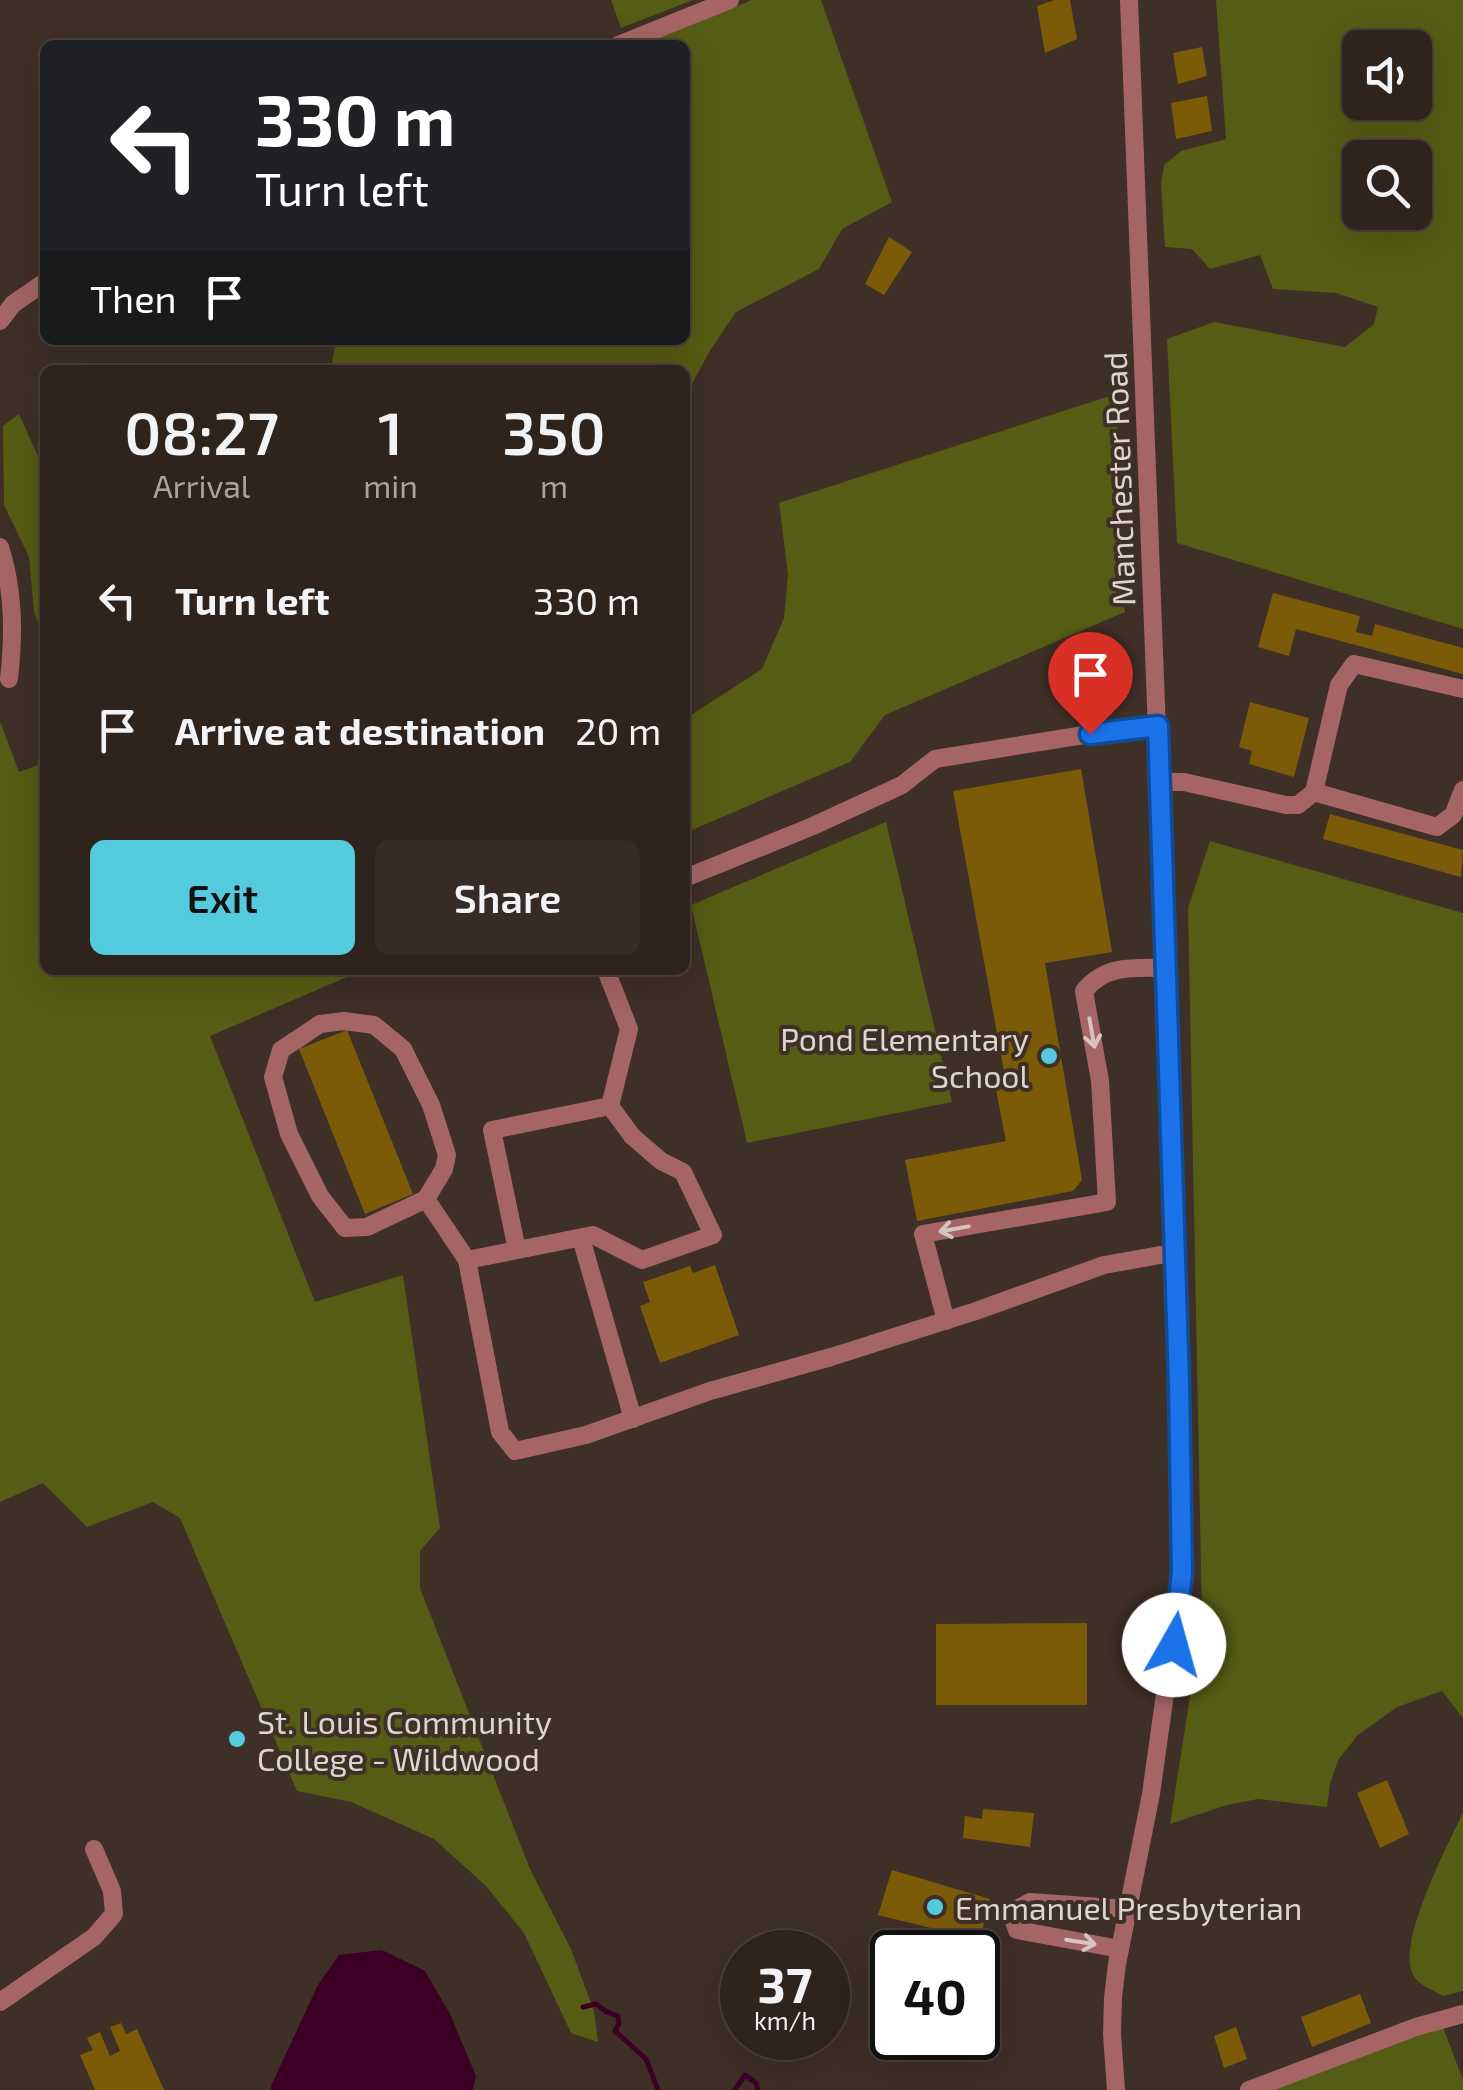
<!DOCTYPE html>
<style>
body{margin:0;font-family:"Exo 2",sans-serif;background:#362b26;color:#f1f3f6;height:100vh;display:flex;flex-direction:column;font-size:38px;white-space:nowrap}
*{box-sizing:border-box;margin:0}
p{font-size:32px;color:#a7a4a4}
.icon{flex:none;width:55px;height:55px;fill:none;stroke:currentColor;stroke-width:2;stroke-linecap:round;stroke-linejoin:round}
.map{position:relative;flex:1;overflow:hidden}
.panel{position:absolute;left:40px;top:365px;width:650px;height:610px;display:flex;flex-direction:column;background:#2e231d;border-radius:15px;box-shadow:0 10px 40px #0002,0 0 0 2px #49403b}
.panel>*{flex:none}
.top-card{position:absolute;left:40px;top:40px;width:650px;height:305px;border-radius:15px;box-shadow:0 10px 40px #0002,0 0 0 2px #49403b;background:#202124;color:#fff;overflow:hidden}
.tools{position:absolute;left:1342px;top:30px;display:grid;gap:20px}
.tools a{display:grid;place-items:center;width:90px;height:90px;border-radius:15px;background:#2e231d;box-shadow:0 10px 40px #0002,0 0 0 2px #49403b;font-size:50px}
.speed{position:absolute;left:720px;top:1930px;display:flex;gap:20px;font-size:50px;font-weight:700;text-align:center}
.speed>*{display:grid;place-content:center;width:130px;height:130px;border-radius:50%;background:#2e231d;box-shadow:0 10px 40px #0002,0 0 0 2px #49403b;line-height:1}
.speed small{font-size:25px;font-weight:400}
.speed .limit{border:5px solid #111;border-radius:15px;background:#fff;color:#111}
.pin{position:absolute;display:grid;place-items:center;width:85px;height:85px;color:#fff;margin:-102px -42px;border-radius:50% 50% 50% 0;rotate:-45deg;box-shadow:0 0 10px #0007}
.pin .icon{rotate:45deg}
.me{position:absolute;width:110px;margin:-55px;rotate:7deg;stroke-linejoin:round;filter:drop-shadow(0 0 8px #0008)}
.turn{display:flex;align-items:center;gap:35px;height:210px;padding:0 50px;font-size:45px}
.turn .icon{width:130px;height:130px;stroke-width:2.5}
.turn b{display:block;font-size:70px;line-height:85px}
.then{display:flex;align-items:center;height:95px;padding:0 50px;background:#0003;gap:20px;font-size:38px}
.eta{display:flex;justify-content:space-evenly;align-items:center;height:170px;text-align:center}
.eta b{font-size:60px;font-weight:600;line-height:70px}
.button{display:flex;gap:20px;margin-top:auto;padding:20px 50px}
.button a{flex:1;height:115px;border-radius:15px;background:#54cadd;color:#111;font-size:40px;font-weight:600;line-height:115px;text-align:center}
.button a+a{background:#362b26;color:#f1f3f6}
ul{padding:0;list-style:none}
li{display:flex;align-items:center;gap:30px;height:130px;padding:0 50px}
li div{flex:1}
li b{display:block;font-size:38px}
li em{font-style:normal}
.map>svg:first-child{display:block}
</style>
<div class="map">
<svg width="1463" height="2090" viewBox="0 0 1463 2090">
<rect width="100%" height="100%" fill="#3e2f27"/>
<!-- green -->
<g fill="#555c13" fill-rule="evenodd">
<path d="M611,0H693L621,28Z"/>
<path d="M752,0H821L892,202L842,229L819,269L736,312L711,349L685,396V370H331L336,340H685V45H640Z"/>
<path d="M1216,0H1463V629L1177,543L1167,339L1214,322L1345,347L1374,324L1378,307L1336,293L1273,289L1260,255L1210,269L1192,249L1165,247L1161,184L1164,165L1181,151L1226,139ZM1360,48H1415V102H1360ZM1360,158H1415V212H1360Z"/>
<path d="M1116,394L1125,612L885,715L850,762L685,833V719L762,669L784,618L788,575L779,503Z"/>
<path d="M19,414L45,472V638L34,612L29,557L4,505L3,426Z"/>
<path d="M0,721L19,772L45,763V970H363L210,1036L315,1302L403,1275L440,1528L420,1551V1588L530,1869L571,1949L594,2011L598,2042L571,2033L524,1933L486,1886L434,1839L351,1802L297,1791L180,1518L153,1502L87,1527L43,1483L0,1502Z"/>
<path d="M886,822L952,1102L747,1143L691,905Z"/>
<path d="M1210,841L1463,913V1718L1442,1691L1397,1707L1358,1735L1338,1760L1330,1784L1327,1807L1258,1799L1227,1805L1170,1824L1202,1619L1188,908Z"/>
<path d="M1463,1812V1991L1443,1996C1435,1991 1422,1986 1416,1979C1391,1950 1449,1844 1463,1812Z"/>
<path d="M1443,2027L1463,2080V2090H1268Z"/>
</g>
<!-- water -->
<path fill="#3b0024" d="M382,1950L425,1971L450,2014L476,2076L473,2090H271V2086L318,1985L339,1955Z"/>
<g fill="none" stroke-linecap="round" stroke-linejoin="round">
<!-- stream -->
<g stroke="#3b0024" stroke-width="5">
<path d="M583,2007L596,2004L607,2012L618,2016L619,2023L615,2031L646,2059L658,2090"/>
<path d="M735,2090L745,2075L756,2083L758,2090"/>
</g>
</g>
<!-- building -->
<g fill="#7c5b08">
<path d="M1054,0H1070L1077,39L1045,53L1037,6Z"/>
<path d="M1202,47L1207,76L1178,84L1173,53Z"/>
<path d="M1207,96L1212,131L1176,139L1171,103Z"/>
<path d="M889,237L912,252L884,295L865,284Z"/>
<path d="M1273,593L1360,616L1356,632L1372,636L1375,624L1463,648V674L1296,629L1289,656L1258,647Z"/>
<path d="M1250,702L1309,718L1294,777L1249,764L1252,751L1239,747Z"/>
<path d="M1081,769L1112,952L1045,963L1082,1180L1073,1191L917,1221L905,1160L1006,1141L996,1090L1007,1088L953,791Z"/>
<path d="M1330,814L1463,850L1461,877L1323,839Z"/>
<path d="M347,1030L413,1194L365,1214L299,1049Z"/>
<path d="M715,1265L739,1335L660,1363L640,1306L650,1302L643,1282L690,1266L693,1273Z"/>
<path d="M1087,1623V1705H936V1624Z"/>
<path d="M1387,1780L1409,1834L1380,1848L1357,1793Z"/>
<path d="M983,1809L1034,1813L1030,1847L963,1838L965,1816L982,1819Z"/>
<path d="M892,1870L990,1899L980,1940L878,1915Z"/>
<path d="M1360,1994L1371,2023L1312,2047L1301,2017Z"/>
<path d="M121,2023L126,2034L137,2029L164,2090H95L80,2055L93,2050L87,2038L100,2032L110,2056L120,2051L110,2027Z"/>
<path d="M1236,2027L1247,2059L1224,2068L1214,2036Z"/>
</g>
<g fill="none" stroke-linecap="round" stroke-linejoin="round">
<!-- minor -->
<g stroke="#a46564" stroke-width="18">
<path d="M618,45L730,0"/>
<path d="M0,321L13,304L45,282"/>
<path d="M0,547C14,591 14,634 9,679"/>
<path d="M1160,782H1184L1286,805H1298L1314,792L1339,685L1354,664L1463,689"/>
<path d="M1314,792L1437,827L1453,815L1463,790"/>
<path d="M685,878L813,826L902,785L935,759L1090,734L1157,726"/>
<path d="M606,970L629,1029L610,1106L632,1136L661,1161L683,1172L713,1235L642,1260L593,1235L467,1260L500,1432L515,1451L586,1435L710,1391L831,1357L976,1311L1104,1265L1177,1252"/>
<path d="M426,1199L367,1227L345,1228L320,1196L289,1134L273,1077L281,1050L320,1024L344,1021L374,1025L403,1049L431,1105L447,1155L444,1169L426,1199L467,1260"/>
<path d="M581,1238L633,1419"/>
<path d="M517,1250L492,1130L610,1106"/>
<path d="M946,1321L923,1234L1107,1202L1100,1081L1084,991C1106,964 1135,968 1166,968"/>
<path d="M1120,1949L1017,1930L1012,1916L1017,1909L1030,1902L1128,1909"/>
<path d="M0,2002L94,1937L114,1914L112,1891L94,1849"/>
<path d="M1116,2090L1112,2034L1113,1998L1117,1964L1151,1794L1182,1572L1177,1252L1129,0"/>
<path d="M1249,2090L1416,2027L1463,2014"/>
</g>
</g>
<!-- one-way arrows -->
<defs><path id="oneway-shaft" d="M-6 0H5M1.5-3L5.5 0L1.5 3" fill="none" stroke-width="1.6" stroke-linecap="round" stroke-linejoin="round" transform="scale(2.5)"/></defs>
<g stroke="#d5c4bf">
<use href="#oneway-shaft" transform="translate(1092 1033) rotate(80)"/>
<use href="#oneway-shaft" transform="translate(954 1229) rotate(170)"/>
<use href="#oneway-shaft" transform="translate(1081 1942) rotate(9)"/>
</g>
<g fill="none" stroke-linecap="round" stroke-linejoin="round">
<!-- route casing -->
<g stroke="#114b97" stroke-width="25">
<path id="route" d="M1090,734L1158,726L1179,1383L1182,1572L1174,1645"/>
</g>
<!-- route -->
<use href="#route" stroke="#1a73e8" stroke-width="18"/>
</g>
<!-- markers -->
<g fill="#54cadd" stroke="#3e2f27" stroke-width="4">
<circle cx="1049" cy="1056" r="10"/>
<circle cx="237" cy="1739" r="10"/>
<circle cx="935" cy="1907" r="10"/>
</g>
<g text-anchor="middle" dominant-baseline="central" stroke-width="8" stroke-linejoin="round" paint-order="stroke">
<!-- street labels -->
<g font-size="32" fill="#ded5cf" stroke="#3e2f27">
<text transform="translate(1118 479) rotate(-92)">Manchester Road</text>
</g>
<!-- poi labels -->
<g font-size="32" fill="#ded5cf" stroke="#3e2f27" text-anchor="start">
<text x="1029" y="1038" text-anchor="end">Pond Elementary<tspan x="1029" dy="37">School</tspan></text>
<text x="257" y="1721">St. Louis Community<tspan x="257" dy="37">College - Wildwood</tspan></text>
<text x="955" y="1907">Emmanuel Presbyterian</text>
</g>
</g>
</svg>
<div class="tools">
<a><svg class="icon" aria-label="sound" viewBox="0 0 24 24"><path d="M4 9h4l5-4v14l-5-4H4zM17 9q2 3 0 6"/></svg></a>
<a><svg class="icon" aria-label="search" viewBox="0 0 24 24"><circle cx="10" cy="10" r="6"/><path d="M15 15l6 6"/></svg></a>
</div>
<div class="speed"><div>37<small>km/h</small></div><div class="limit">40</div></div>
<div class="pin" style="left:1090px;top:734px;background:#d93025"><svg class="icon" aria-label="arrive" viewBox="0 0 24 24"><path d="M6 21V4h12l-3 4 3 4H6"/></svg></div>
<svg class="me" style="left:1174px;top:1645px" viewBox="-20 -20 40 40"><circle r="19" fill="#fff"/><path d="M0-13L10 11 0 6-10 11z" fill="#1a73e8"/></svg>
<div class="top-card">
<div class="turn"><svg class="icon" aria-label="left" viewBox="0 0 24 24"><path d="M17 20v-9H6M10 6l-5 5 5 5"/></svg><div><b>330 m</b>Turn left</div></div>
<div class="then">Then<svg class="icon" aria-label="arrive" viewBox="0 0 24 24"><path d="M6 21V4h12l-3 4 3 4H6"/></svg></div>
</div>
<section class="panel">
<div class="eta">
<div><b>08:27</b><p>Arrival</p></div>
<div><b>1</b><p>min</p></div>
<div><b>350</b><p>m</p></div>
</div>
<ul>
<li><svg class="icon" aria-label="left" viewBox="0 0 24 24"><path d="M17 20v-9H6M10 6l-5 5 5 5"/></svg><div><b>Turn left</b></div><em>330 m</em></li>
<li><svg class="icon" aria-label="arrive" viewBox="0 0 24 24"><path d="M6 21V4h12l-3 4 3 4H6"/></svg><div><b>Arrive at destination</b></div><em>20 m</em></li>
</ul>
<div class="button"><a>Exit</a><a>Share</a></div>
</section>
</div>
